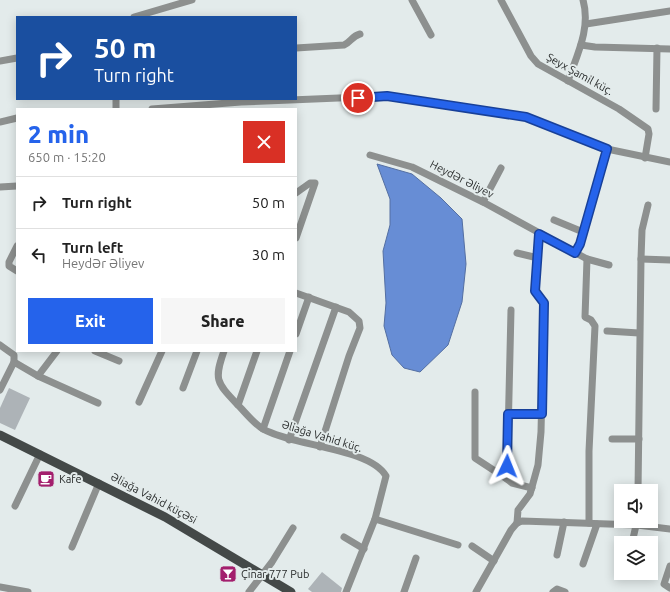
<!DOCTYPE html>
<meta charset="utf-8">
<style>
body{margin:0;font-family:Ubuntu,sans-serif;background:#f6f6f6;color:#222;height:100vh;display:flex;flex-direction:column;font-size:15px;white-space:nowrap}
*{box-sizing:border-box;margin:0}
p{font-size:13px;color:#767676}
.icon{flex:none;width:22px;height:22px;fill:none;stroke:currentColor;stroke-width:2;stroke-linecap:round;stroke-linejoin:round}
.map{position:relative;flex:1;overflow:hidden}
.sheet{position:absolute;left:16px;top:108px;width:281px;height:244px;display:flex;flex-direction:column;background:#fff;border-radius:0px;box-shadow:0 2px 10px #0003}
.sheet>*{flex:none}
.hud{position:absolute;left:16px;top:16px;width:281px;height:84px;border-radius:0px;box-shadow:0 2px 10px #0003;background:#1a4fa0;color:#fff;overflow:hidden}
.buttons{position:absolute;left:614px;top:484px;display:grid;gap:8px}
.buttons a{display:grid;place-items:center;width:44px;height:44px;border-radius:0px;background:#fff;box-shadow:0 2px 10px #0003;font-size:20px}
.pin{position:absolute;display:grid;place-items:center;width:34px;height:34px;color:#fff;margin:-17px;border:2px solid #fff;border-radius:50%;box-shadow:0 1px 4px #0007}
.me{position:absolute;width:44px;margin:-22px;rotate:2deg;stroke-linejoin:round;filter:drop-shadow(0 0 3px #0008)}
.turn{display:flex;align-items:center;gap:14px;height:84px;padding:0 12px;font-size:18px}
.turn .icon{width:52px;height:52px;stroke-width:2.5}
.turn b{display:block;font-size:28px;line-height:34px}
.round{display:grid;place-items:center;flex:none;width:42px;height:42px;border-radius:0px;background:#f6f6f6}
.summary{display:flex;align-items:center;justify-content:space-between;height:68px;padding:0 12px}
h1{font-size:24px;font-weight:800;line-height:30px;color:#2563eb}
.primary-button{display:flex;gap:8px;margin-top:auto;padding:8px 12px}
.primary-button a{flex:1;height:46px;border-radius:0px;background:#2563eb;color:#fff;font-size:16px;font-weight:800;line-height:46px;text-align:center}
.primary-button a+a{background:#f6f6f6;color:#222}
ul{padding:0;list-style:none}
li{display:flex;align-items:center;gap:12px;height:52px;padding:0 12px;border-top:1px solid #e0e0e0}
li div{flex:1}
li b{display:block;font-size:15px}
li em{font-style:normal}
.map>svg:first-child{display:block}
</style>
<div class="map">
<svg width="670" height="592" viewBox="0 0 670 592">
<rect width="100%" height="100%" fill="#e3ebeb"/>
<!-- water -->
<path fill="#678dd5" stroke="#546fa2" d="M377,164L412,174L441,198L462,219L466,264L462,302L448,345L420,372L404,368L392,355L384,326L386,303L383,251L390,225V199Z"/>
<!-- building -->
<g fill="#adb3b7">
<path d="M9,388L30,398L15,430L0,423V408Z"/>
<path d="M322,572L342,588L341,592H312L308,589Z"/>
</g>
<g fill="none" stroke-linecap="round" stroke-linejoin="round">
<!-- minor -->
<g stroke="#8d908f" stroke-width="7">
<path d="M412,0L431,35"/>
<path d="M501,0L531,56L538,64L619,109L648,129L649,134L645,158"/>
<path d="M134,17L192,0"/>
<path d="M586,24L670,11"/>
<path d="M581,45L595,47L670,49"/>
<path d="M296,48L344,45C351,42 352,36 360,34"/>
<path d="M0,61L17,58"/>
<path d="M568,81C577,55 591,28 583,0"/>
<path d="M116,99V109"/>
<path d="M152,109L241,102L387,96L526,117L607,149L670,162"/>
<path d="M656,109L657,48"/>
<path d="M0,122L17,118"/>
<path d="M370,155L412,167L483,202L587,259L609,265"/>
<path d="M0,187L17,186"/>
<path d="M296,193L310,183H315L296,238"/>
<path d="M483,202L501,168"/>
<path d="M554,220L583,232"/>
<path d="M17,246L9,262V266L17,271"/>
<path d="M517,253L538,258"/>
<path d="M575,253L580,244L607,149"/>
<path d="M587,259L585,317L591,320L595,326L589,451V523"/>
<path d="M641,259L670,260"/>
<path d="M296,293L349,312L359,321L360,328L349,356L320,447"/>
<path d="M511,310L507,479L512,483L532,488"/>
<path d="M607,331L639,333"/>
<path d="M296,334L309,297"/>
<path d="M0,345L14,355V362"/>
<path d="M95,351L119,361"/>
<path d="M224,351C214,379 216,382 237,404C245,412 253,423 263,429C293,446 370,448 386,476L375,519L346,592"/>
<path d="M38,376L98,403"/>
<path d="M183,388L197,351"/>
<path d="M0,390L14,362L38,376L57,351"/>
<path d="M475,392V458L507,479"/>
<path d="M139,402L162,351"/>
<path d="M238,405L257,351"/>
<path d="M509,414H542"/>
<path d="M263,429L290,351"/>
<path d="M612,439H639"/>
<path d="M289,440L336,307"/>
<path d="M638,491L641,259L642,230L648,205"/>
<path d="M15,506L40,454"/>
<path d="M375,519L458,545"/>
<path d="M517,523L518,510L530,494L538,465L541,432L544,303L535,291L539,234"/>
<path d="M344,537L364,549"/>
<path d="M632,543L637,521"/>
<path d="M472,546L494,561"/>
<path d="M72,547L99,483"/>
<path d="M557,555L564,522"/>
<path d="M583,564L597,524"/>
<path d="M670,566L664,584L670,588"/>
<path d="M0,587L28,592"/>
<path d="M249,592L272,562L293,528"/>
<path d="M404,592L416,558"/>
<path d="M476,592L511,530L517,523L522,521L637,525L670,529"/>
<path d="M553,592L557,589L565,592"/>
</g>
<!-- major -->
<path stroke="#444948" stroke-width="9" d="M0,435L165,517L291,592"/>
</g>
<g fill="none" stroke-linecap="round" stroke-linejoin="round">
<!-- route casing -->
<g stroke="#184099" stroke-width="10">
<path id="route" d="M358,98L387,96L526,117L607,149L580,244L575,253L539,234L535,291L544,303L542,414H508L507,466"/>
</g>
<!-- route -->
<use href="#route" stroke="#2563eb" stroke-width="7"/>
</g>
<!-- icons -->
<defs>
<g id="cafe-square" transform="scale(0.9)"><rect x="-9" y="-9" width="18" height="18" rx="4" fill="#a31f6d" stroke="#e3ebeb"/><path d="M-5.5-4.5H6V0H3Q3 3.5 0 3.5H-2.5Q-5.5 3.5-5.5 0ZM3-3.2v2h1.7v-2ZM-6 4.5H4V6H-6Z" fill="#fff"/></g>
<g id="bar-square" transform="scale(0.9)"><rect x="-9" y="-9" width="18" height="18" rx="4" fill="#a31f6d" stroke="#e3ebeb"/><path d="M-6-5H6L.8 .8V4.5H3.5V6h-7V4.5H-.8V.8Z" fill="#fff"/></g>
</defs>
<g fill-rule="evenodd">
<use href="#cafe-square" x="46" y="479"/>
<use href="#bar-square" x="228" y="574"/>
</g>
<g text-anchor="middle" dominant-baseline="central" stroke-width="4" stroke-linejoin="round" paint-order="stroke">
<!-- street labels -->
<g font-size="11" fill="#272a2a" stroke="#e3ebeb">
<text transform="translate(580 74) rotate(29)">Şeyx Şamil küç.</text>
<text transform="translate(462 179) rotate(27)">Heydər Əliyev</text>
<text transform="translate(322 436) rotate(17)">Əliağa Vahid küç.</text>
<text transform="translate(154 498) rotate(28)">Əliağa Vahid küçəsi</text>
</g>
<!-- poi labels -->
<g font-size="11" fill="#272a2a" stroke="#e3ebeb" text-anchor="start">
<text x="59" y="479">Kafe</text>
<text x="241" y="574">Çinar 777 Pub</text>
</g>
</g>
</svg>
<div class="buttons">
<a><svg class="icon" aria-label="sound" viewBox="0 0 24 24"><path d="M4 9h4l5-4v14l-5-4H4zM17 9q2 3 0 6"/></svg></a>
<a><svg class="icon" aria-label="layers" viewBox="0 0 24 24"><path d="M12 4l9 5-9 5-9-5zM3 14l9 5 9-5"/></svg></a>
</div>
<div class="pin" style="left:358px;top:98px;background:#d93025"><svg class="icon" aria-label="arrive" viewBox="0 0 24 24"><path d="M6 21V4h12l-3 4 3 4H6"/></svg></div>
<svg class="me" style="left:507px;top:466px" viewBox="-20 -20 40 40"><path d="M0-17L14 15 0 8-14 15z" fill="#2563eb" stroke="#fff" stroke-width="4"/></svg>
<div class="hud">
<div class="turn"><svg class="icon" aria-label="right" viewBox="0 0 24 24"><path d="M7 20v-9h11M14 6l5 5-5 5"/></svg><div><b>50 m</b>Turn right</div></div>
</div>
<section class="sheet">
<div class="summary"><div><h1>2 min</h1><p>650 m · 15:20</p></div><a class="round" style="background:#d93025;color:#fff"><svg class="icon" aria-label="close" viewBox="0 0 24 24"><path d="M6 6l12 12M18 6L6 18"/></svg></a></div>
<ul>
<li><svg class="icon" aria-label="right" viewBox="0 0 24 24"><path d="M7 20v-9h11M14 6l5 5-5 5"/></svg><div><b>Turn right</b></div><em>50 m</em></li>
<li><svg class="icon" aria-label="left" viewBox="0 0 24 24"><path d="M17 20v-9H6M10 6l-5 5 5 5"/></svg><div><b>Turn left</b><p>Heydər Əliyev</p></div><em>30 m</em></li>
</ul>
<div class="primary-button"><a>Exit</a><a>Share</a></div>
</section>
</div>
